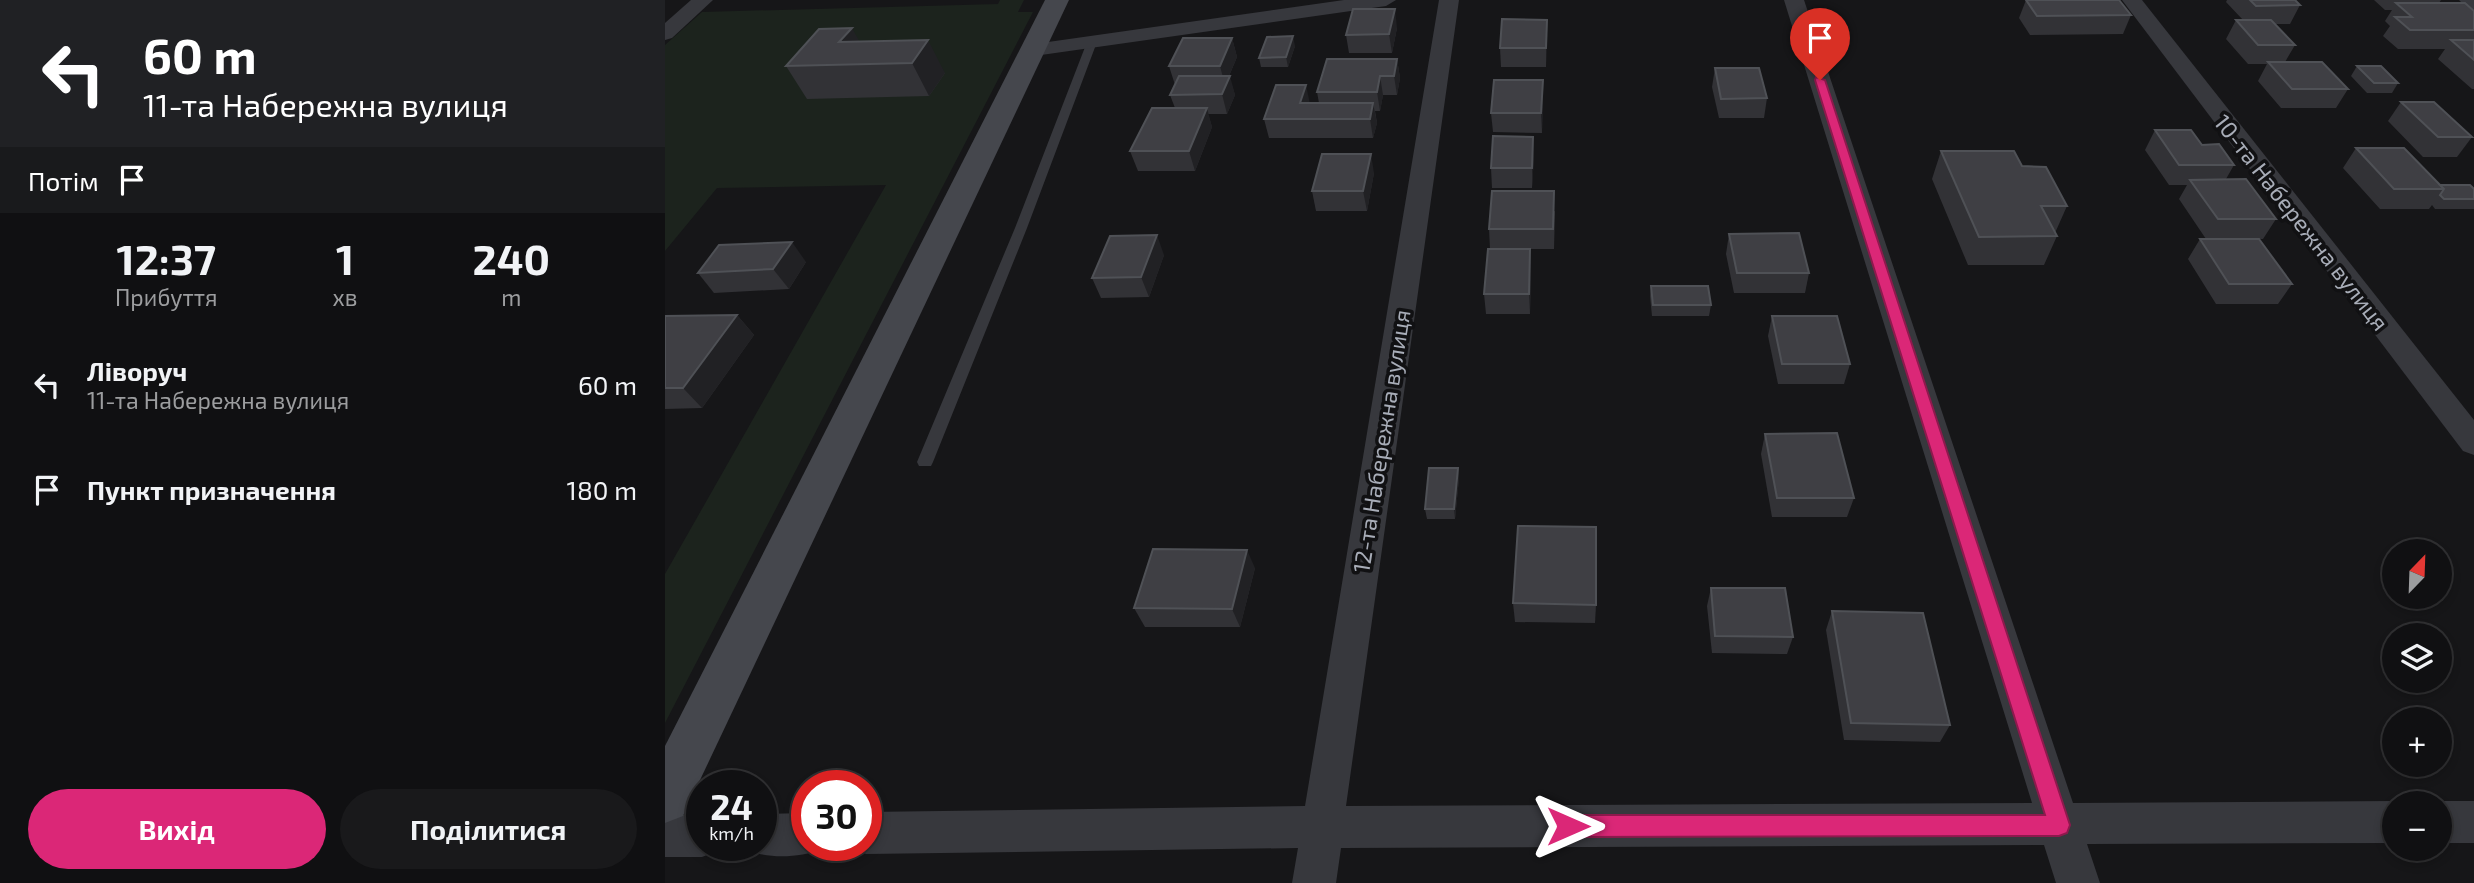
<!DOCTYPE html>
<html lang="uk">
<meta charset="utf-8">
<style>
body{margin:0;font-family:"Exo 2",sans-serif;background:#19191b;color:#f1f3f6;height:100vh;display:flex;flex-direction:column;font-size:26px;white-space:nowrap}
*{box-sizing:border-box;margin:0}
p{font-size:23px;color:#9c9d9f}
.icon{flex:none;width:38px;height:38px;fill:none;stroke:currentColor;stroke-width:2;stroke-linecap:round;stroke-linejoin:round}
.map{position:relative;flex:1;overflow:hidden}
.panel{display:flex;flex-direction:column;background:#101012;width:665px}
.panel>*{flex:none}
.top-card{background:#202124;color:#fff;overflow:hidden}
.needle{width:46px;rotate:23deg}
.controls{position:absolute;left:1717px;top:539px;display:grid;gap:14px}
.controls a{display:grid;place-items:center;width:70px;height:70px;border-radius:50%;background:#101012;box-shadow:0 4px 10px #0003,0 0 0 2px #303032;font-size:35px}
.speed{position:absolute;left:21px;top:770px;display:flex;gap:14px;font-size:35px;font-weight:700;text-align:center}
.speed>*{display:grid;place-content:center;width:91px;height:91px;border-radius:50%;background:#101012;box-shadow:0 4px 10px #0003,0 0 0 2px #303032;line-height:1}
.speed small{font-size:18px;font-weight:400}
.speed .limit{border:10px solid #d22;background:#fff;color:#111}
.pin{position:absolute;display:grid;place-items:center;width:60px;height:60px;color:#fff;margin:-72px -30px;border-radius:50% 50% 50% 0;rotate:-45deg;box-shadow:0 0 7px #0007}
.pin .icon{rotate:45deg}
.me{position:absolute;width:77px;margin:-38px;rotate:90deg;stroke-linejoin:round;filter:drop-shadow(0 0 5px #0008)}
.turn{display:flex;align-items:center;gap:24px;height:147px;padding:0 28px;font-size:32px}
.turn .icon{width:91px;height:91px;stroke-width:2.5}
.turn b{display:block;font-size:49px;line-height:60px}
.then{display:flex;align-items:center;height:66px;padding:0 28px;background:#0003;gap:14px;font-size:26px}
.eta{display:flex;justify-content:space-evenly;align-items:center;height:119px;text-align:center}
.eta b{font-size:42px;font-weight:700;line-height:49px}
.action{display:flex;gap:14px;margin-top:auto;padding:14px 28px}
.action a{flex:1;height:80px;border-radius:42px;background:#db2777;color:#fff;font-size:28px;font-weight:700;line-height:80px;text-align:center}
.action a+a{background:#19191b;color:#f1f3f6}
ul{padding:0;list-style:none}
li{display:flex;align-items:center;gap:21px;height:105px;padding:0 28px}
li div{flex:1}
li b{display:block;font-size:26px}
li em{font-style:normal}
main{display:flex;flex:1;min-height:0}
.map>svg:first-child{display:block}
</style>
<main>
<section class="panel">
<div class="top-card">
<div class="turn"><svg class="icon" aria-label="left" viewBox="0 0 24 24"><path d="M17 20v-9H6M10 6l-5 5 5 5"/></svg><div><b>60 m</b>11-та Набережна вулиця</div></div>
<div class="then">Потім<svg class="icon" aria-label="arrive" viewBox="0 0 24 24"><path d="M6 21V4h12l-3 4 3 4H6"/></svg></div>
</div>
<div class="eta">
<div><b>12:37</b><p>Прибуття</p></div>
<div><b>1</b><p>хв</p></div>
<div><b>240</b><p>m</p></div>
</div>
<ul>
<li><svg class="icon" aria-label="left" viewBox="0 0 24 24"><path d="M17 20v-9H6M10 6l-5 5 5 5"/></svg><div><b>Ліворуч</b><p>11-та Набережна вулиця</p></div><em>60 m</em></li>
<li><svg class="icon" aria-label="arrive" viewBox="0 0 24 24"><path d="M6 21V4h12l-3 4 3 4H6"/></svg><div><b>Пункт призначення</b></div><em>180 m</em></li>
</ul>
<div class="action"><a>Вихід</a><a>Поділитися</a></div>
</section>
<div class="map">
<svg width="1809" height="883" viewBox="0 0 1809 883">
<rect width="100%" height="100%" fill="#161618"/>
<!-- green -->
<path fill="#1c231d" d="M335,0H359L353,12H368L0,723V574L221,185L52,188L0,251V45L37,12L333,4Z"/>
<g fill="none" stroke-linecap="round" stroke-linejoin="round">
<!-- lane -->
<path fill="#37383d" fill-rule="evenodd" d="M427,39L432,42L362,228L268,462L266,466H254L252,462L350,228L422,42Z"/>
<!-- street -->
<g fill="#37383d" fill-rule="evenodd">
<path d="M26,0H48L7,38L0,40V23Z"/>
<path d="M679,0H731L721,6L369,56L362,54L359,50L362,46L369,44Z"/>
<path d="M774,0H794L681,806L1367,803L1119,0H1139L1408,803L1729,801L1734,803H1729V843L1422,844L1435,883H1391L1379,845L676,848L671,883H627L633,848L201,854L186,848L185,845H201V812L640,806Z"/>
<path d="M1457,0H1477L1809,420V455L1798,451Z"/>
<path d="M1794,0H1809V10L1802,8Z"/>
<path d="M1774,801H1809V843H1774V803H1769Z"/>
<path d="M142,813V845H158L157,849C134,858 104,859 81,850L79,845H96V814Z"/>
<path d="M0,815H37V845H54L52,851L37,857H0Z"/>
</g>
<!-- secondary -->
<path fill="#45474d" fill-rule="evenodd" d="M380,0H404L18,816L0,823V746Z"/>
</g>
<!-- wall -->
<g fill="#323236">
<path d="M1361,0L1466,15L1458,34L1365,35L1354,18Z"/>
<path d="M1562,0H1630L1635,5L1625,24H1610L1630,45L1620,62L1683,89L1671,108H1616L1593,81L1602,64H1583L1561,39L1571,20H1578L1561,2Z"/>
<path d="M1709,0H1776L1774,3L1809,11V89H1807L1773,59L1780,49H1733L1718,36L1725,26L1720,21L1727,10H1720Z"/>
<path d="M882,20L881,67H836L835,48Z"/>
<path d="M732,28L727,53H684L681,35Z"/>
<path d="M567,38L572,57L564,76L570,95L562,114H543L547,127L530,171H473L465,151L510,108L505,95L510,85L504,66Z"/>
<path d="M195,42L280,73L264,96L142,99L121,66Z"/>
<path d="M630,46L623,67H596L594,58Z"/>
<path d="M732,59L735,78L732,95H718L715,111H710L712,123L708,138H604L599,119L645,103H654L652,92Z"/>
<path d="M1692,66L1733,83L1727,93H1702L1686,76Z"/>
<path d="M1050,68L1102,98L1099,118H1054L1047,87Z"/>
<path d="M878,80L877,133L828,132L826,113Z"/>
<path d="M1736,102L1807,137L1792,157H1758L1723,121Z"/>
<path d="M1490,130L1537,145L1569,165L1561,179L1611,219L1598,239H1594L1627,284L1613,304H1551L1523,259L1535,239H1541L1514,199L1522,185H1504L1480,150Z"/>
<path d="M1691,148L1775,185L1809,189V209H1770L1767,205L1764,209H1715L1678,168Z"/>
<path d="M1276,151L1357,166L1402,206L1390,233L1392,236L1379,265H1303L1267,179Z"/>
<path d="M869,156L867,188H827L826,168Z"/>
<path d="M709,173L702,211H651L647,191Z"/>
<path d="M890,211L889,249H865L866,269L865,314H821L819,294L825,249L824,229Z"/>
<path d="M1064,234L1144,273L1140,293H1069L1061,254Z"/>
<path d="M499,255L484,297L436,298L427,278Z"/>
<path d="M141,262L124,289L49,293L33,273Z"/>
<path d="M986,286L1046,305L1044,316H987L985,296Z"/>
<path d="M72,315L89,335L37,408L0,409V316Z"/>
<path d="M1107,316L1185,364L1179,384H1113L1103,336Z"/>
<path d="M1100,434L1189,498L1182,517H1107L1096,454Z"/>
<path d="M793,468L794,478L790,519H762L760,509Z"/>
<path d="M590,568L575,627H480L469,608Z"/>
<path d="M1046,588L1128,637L1122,654L1047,653L1042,606Z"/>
<path d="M848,603L931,605L930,623L850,622Z"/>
<path d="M1167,611L1285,725L1275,742L1179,740L1161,630Z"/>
</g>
<!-- shaded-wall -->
<g fill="#212124">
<path d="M730,9L732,28L727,53L724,34Z"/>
<path d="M882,20V38L881,67V48Z"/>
<path d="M187,28L205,60L174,42Z"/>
<path d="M628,36L630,46L623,67L621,57Z"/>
<path d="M567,38L572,57L560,85L555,66Z"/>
<path d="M263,40L280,73L264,96L247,63Z"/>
<path d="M732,59L735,78L732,95L729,76Z"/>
<path d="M565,76L570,95L562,114L557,94Z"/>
<path d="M715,76L718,95L715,111L712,92Z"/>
<path d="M878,80V99L877,133L876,113Z"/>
<path d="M641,85L645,104L635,103Z"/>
<path d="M708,103L712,123L708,138L705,119Z"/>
<path d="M542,108L547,127L530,171L524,151Z"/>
<path d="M868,137L869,156L867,188V168Z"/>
<path d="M706,154L709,173L702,211L698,191Z"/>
<path d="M492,235L499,255L484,297L476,277Z"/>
<path d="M127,242L141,262L124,289L108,269Z"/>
<path d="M865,249L866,269L865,314L864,294Z"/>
<path d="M72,315L89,335L37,408L18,388Z"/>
<path d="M793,468L794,478L790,519L789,509Z"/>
<path d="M582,550L590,568L575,627L567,609Z"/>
</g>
<!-- building -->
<g fill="#3f3f44" stroke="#4f5156" stroke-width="2">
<path d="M1361,0H1454L1466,15L1372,16Z"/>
<path d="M1585,0H1630L1635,5L1591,6Z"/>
<path d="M1731,3H1800L1809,11V30H1745L1730,17H1747Z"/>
<path d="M688,9H730L724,34L681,35Z"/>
<path d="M837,19L882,20L881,48H835Z"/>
<path d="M1571,20H1606L1630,45H1593Z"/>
<path d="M187,28L174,42L263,40L247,63L121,66L154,29Z"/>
<path d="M628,36L621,57L594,58L602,37Z"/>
<path d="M518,38H567L555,66H504Z"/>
<path d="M1786,40H1809V60Z"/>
<path d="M662,59H732L729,76H715L712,92H652Z"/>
<path d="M1603,62H1657L1683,89H1627Z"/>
<path d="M1692,66H1716L1733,83H1709Z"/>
<path d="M1050,68H1094L1102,98L1056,99Z"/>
<path d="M514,76H565L557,94L505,95Z"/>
<path d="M829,80H878L876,113H826Z"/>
<path d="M611,85H641L635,103H708L705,119H599Z"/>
<path d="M1736,102H1769L1807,137H1773Z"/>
<path d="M487,108H542L524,151H465Z"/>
<path d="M1490,130H1526L1537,145L1554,144L1569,165H1514Z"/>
<path d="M828,136L868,137L867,168H826Z"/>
<path d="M1691,148H1739L1779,189H1729Z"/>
<path d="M1276,151H1349L1357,166L1381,167L1402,206H1376L1392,236L1314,237Z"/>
<path d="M657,154H706L698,191H647Z"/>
<path d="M1581,179L1611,219H1553L1525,180Z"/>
<path d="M1775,185H1805L1809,189V199H1779L1775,195L1779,189Z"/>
<path d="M827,191H889L888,229H824Z"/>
<path d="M1134,233L1144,273H1072L1064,234Z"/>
<path d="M492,235L476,277L427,278L445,236Z"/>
<path d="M1535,239H1594L1627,284H1564Z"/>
<path d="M127,242L108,269L33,273L54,245Z"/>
<path d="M823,249H865L864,294H819Z"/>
<path d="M986,286H1043L1046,305H988Z"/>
<path d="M72,315L18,388H0V316Z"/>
<path d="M1107,316H1172L1185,364H1117Z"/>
<path d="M1172,433L1189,498H1112L1100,434Z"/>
<path d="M764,468H793L789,509H760Z"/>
<path d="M853,526L931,527V605L848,603Z"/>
<path d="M488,549L582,550L567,609L469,608Z"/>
<path d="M1046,588H1120L1128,637L1050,636Z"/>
<path d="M1167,611L1258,613L1285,725L1186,723Z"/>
</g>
<!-- route -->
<path fill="#db2777" stroke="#8e194d" stroke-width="2" d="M1151,77L1160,80L1405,825L1402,833L1394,836L903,837L895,833L892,826L895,819L903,815H1380L1150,80Z"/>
<g text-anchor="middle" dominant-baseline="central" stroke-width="7" stroke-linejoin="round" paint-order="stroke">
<!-- street labels -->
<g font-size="23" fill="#a8adb8" stroke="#111113">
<text transform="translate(1637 222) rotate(52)">10-та Набережна вулиця</text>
<text transform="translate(716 441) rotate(-81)">12-та Набережна вулиця</text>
</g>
</g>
</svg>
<div class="controls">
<a><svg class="needle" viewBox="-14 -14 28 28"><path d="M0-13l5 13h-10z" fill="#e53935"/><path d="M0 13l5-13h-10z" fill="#9c9d9f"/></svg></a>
<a><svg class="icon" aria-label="layers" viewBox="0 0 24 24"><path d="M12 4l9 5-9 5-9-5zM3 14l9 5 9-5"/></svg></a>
<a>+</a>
<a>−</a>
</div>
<div class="speed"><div>24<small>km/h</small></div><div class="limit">30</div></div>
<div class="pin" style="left:1155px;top:80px;background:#d93025"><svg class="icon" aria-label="arrive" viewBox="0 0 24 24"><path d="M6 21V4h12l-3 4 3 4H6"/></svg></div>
<svg class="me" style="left:903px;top:826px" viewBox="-20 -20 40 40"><path d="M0-17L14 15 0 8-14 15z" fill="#db2777" stroke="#fff" stroke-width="4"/></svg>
</div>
</main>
